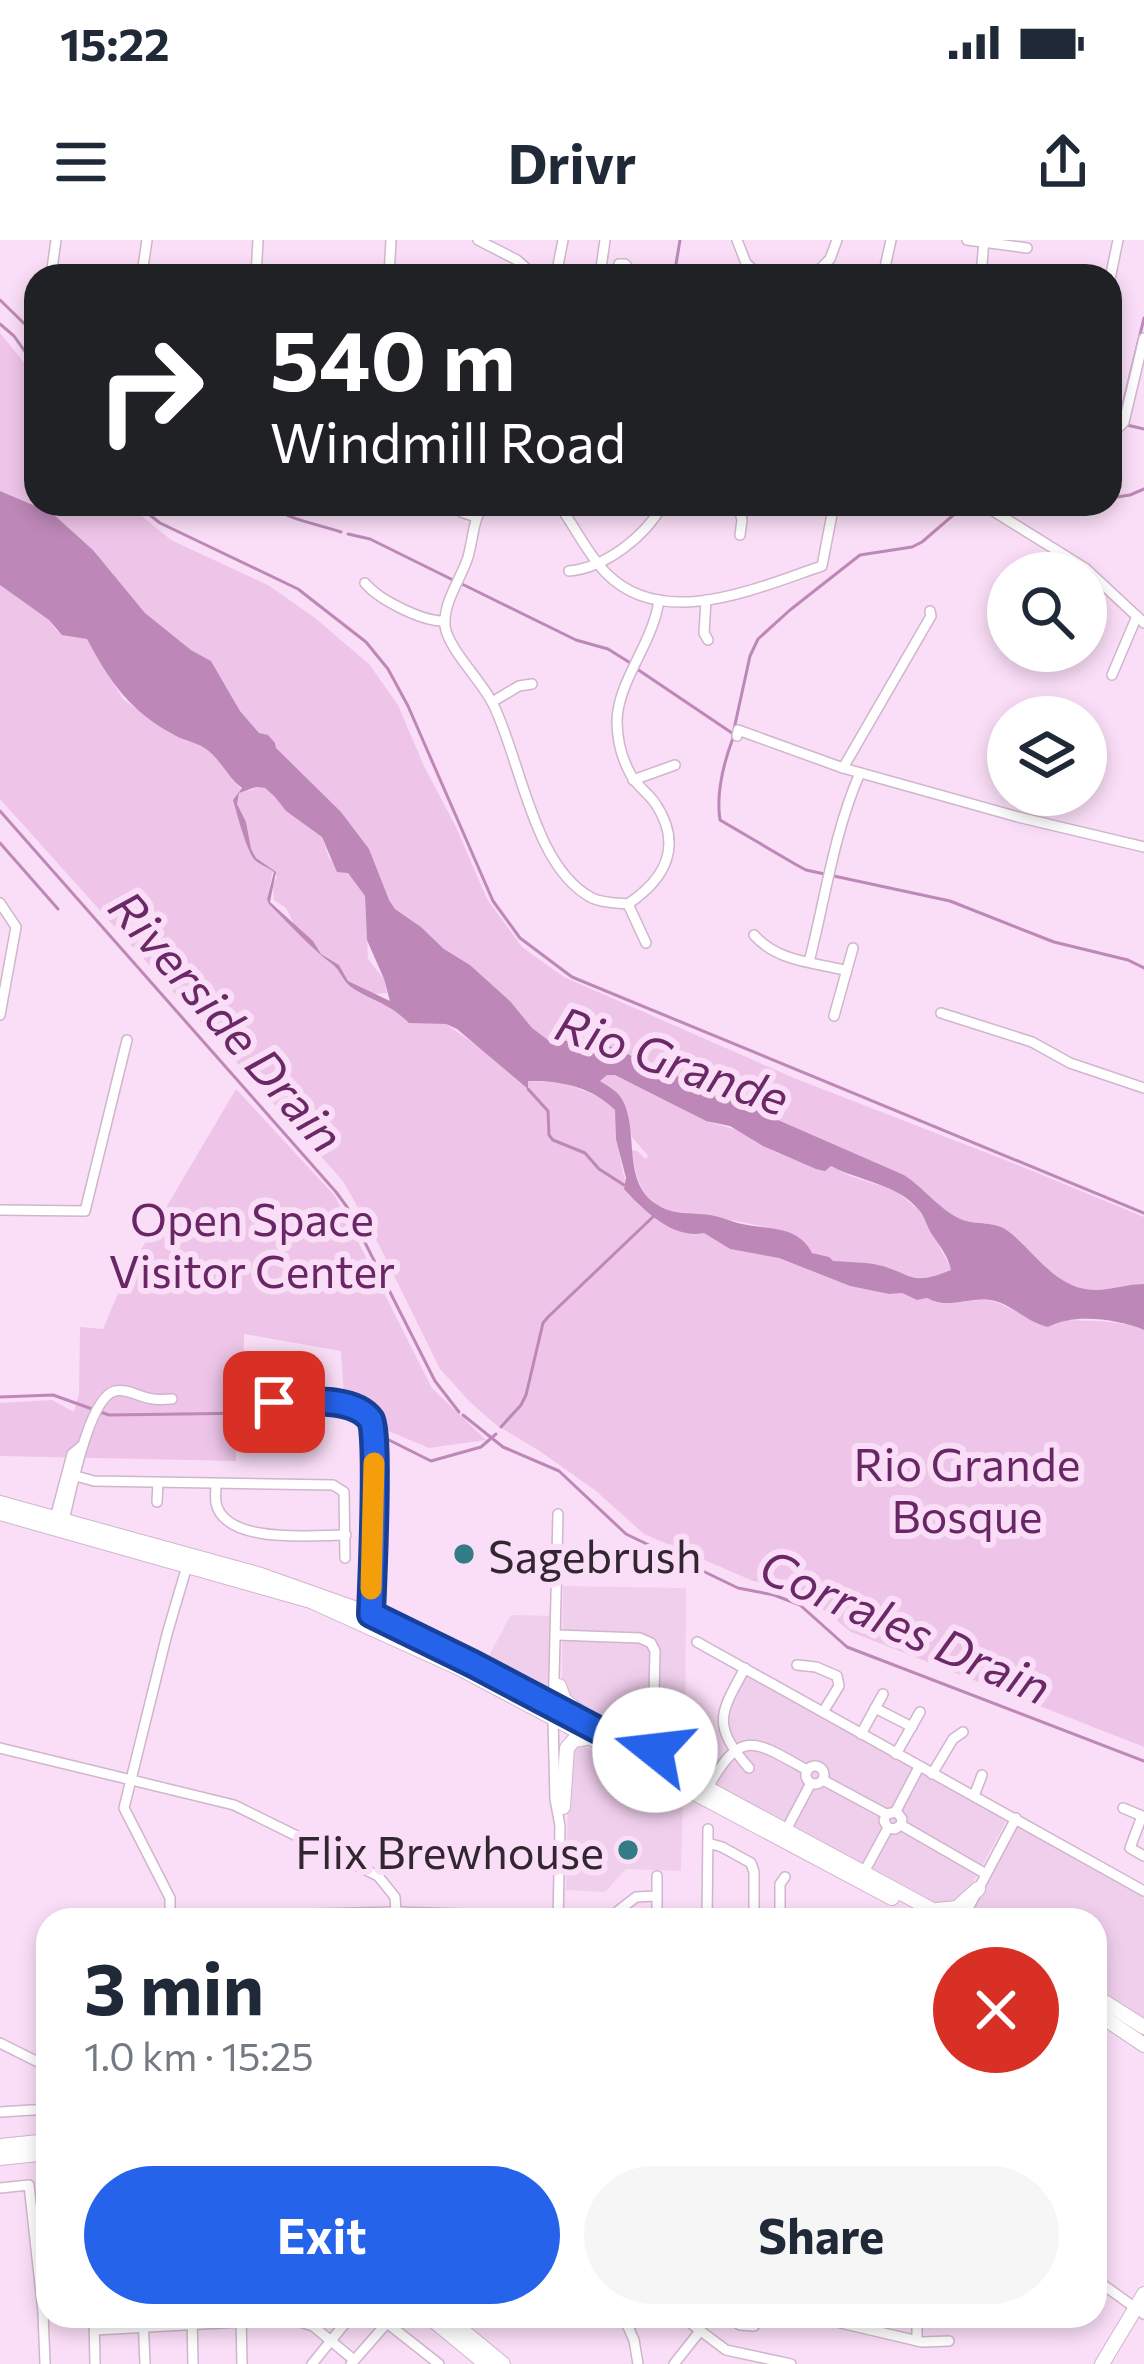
<!DOCTYPE html>
<meta charset="utf-8">
<style>
body{margin:0;font-family:Commissioner,sans-serif;background:#f6f6f7;color:#1f2937;height:100vh;display:flex;flex-direction:column;font-size:45px;white-space:nowrap}
*{box-sizing:border-box;margin:0}
p{font-size:39px;color:#747a83}
.icon{flex:none;width:66px;height:66px;fill:none;stroke:currentColor;stroke-width:2;stroke-linecap:round;stroke-linejoin:round}
.map{position:relative;flex:1;overflow:hidden}
.sheet{position:absolute;left:36px;top:1668px;width:1071px;height:420px;display:flex;flex-direction:column;background:#fff;border-radius:36px;box-shadow:0 6px 18px #0003}
.sheet>*{flex:none}
.guide{position:absolute;left:24px;top:24px;width:1098px;height:252px;border-radius:36px;box-shadow:0 6px 18px #0003;background:#202124;color:#fff;overflow:hidden}
.controls{position:absolute;left:987px;top:312px;display:grid;gap:24px}
.controls a{display:grid;place-items:center;width:120px;height:120px;border-radius:50%;background:#fff;box-shadow:0 6px 18px #0003;font-size:60px}
.pin{position:absolute;display:grid;place-items:center;width:102px;height:102px;color:#fff;margin:-51px;border-radius:24px;box-shadow:0 6px 18px #0006}
.me{position:absolute;width:132px;margin:-66px;rotate:286deg;stroke-linejoin:round;filter:drop-shadow(0 0 9px #0008)}
.turn{display:flex;align-items:center;gap:42px;height:252px;padding:0 48px;font-size:54px}
.turn .icon{width:156px;height:156px;stroke-width:2.5}
.turn b{display:block;font-size:84px;line-height:102px}
.round{display:grid;place-items:center;flex:none;width:126px;height:126px;border-radius:63px;background:#f6f6f7}
.summary{display:flex;align-items:center;justify-content:space-between;height:204px;padding:0 48px}
h1{font-size:72px;font-weight:700;line-height:90px}
.action{display:flex;gap:24px;margin-top:auto;padding:24px 48px}
.action a{flex:1;height:138px;border-radius:72px;background:#2563eb;color:#fff;font-size:48px;font-weight:700;line-height:138px;text-align:center}
.action a+a{background:#f6f6f7;color:#1f2937}
.status{display:flex;justify-content:space-between;align-items:center;height:84px;padding:0 60px;background:#fff;direction:ltr}
.status svg{height:33px;fill:currentColor}
header{display:flex;justify-content:space-between;align-items:center;height:156px;padding:0 48px;background:#fff;font-size:54px;font-weight:700}
.map>svg:first-child{display:block}
</style>
<div class="status"><b>15:22</b><svg viewBox="0 0 49 12"><path d="M0 12V9h3v3zM5 12V6h3v6zM10 12V3h3v9zM15 12V0h3v12zM26 1h20v11H26zM47 4h2v5h-2z"/></svg></div>
<header><svg class="icon" aria-label="menu" viewBox="0 0 24 24"><path d="M4 6h16M4 12h16M4 18h16"/></svg>Drivr<svg class="icon" aria-label="share" viewBox="0 0 24 24"><path d="M12 15V3M7 8l5-5 5 5M5 13v7h14v-7"/></svg></header>
<div class="map">
<svg width="1144" height="2124" viewBox="0 0 1144 2124">
<rect width="100%" height="100%" fill="#fadef7"/>
<!-- built -->
<g fill="#f0cfec">
<path d="M563,1346L686,1348L685,1525L629,1498L573,1465L562,1445Z"/>
<path d="M511,1375L553,1376L551,1453L548,1456L486,1421Z"/>
<path d="M746,1435L1008,1578L963,1661L934,1666L926,1657L714,1545L726,1522L739,1512L725,1477Z"/>
<path d="M582,1503L594,1513L683,1558L681,1631L626,1629L605,1652L566,1650L569,1511Z"/>
<path d="M1018,1586L1144,1658V1781L1095,1750V1680H968Z"/>
</g>
<!-- green -->
<g fill="#eec5e9">
<path d="M0,93L36,137V264H127L171,300L268,345L315,378L369,424L398,465L424,526L456,587L487,659L522,707L564,737L794,838L1018,925L1144,977V1044C1128,1044 1113,1049 1098,1050C1056,1051 1037,1013 1008,991C995,981 977,985 963,980C943,973 923,947 904,935L600,802L548,800L531,788L510,761L470,725L444,709L421,687L395,669L276,508L275,503L259,493L240,471L211,421L191,410L145,373L93,310L52,273L0,251Z"/>
<path d="M0,345L49,380L56,390L87,399L123,459L167,491L183,500L200,504L216,516L242,551L252,550L255,547L265,548L275,557L286,571L322,597L329,618L348,633L365,656L368,719L384,739L387,753L375,754L348,741L339,725L321,714L312,701L295,686L286,668L274,660L273,645L277,637L273,631L267,659L297,693L311,702L314,709L339,730L352,747L393,766L409,782L446,784L527,841L562,842L604,859L615,870C619,897 618,941 637,963C642,969 653,974 660,980C673,990 687,997 704,993L730,1009L779,1018L850,1046L889,1054L902,1053L917,1060L927,1058C947,1069 960,1060 981,1060C995,1059 1003,1066 1016,1071C1058,1088 1102,1073 1144,1090V1507L851,1392L811,1360L782,1347L753,1341L644,1294L596,1251L541,1212L495,1184L469,1161L440,1129L380,1007L343,941L0,559Z"/>
<path d="M615,834L706,881L744,892L777,913L793,917L817,929L831,926L850,936L894,950L919,970L952,1030C905,1047 915,1033 874,1024C861,1022 847,1022 833,1021C825,1016 816,1015 807,1010C793,1003 780,990 765,987C744,982 720,978 698,975C692,974 686,975 679,974C645,968 635,941 632,910L637,911L646,919L648,916L632,897L623,861L600,841L607,835Z"/>
<path d="M236,849L335,956L432,1148L486,1200L429,1208L381,1188L374,1173L344,1157L341,1111L244,1094L243,1167L236,1168V1221L0,1216V1163L52,1160L74,1172L79,1154L80,1087L103,1089L125,1037Z"/>
</g>
<!-- water -->
<path fill="#bd88b8" fill-rule="evenodd" d="M0,251L52,273L93,310L145,373L191,410L211,421L240,471L259,493L268,495L275,503L276,508L341,572L369,609L389,660L395,669L421,687L444,709L470,725L510,761L532,788L548,800L600,802L904,935C923,947 943,973 963,980C977,985 995,981 1008,991C1037,1013 1056,1051 1098,1050C1113,1049 1128,1044 1144,1044V1090C1117,1079 1074,1073 1048,1087C1028,1083 1014,1066 995,1061C970,1055 950,1071 927,1058L917,1060L902,1053L889,1054L850,1046L779,1018L730,1009L704,993C674,1000 643,970 624,949L626,938L616,899L615,870C593,847 559,840 528,841V849L457,789L446,784L409,783C388,762 373,762 351,747C342,740 341,731 332,724C310,707 290,685 269,664L267,659L274,632C268,627 261,625 256,621C247,614 237,573 233,560L242,548C227,537 220,517 203,507C195,502 185,501 176,496C132,473 110,443 87,399L62,395L49,380L0,345ZM256,547L265,548L275,557L286,571L322,597L337,632L348,633L365,656L367,700L384,739L390,761L348,741L339,725L321,714L313,701L270,662L276,632L256,618L251,609L246,582L237,564L239,553ZM607,835H615L706,881L730,886L763,906L816,929L825,931L831,926C859,941 898,944 919,970C925,977 927,988 933,996C941,1008 948,1016 951,1030C907,1048 913,1032 874,1024C861,1022 847,1022 833,1021L829,1017L812,1013C799,987 772,989 747,985C734,983 723,977 710,975C690,972 673,976 656,964C621,940 640,892 622,859C617,851 608,846 600,841Z"/>
<g fill="none" stroke-linecap="round" stroke-linejoin="round">
<!-- stream -->
<g stroke="#bd88b8" stroke-width="3">
<path d="M674,36L680,0"/>
<path d="M0,60L36,95"/>
<path d="M0,84L14,96L36,127"/>
<path d="M1121,173L1144,78"/>
<path d="M1127,185L1144,189"/>
<path d="M1110,258L1130,255L1144,249"/>
<path d="M136,264L160,283L298,349L366,402L388,429L408,466L493,661L520,698L572,737L1144,973"/>
<path d="M266,264C290,280 314,283 341,292"/>
<path d="M348,294L370,299L453,340"/>
<path d="M462,344L576,400L608,409L632,424"/>
<path d="M637,429L732,493"/>
<path d="M734,489L750,416L758,399L790,370L860,315L912,307L922,302L965,265"/>
<path d="M733,498C724,522 716,554 720,580L795,624L806,630L950,661L1054,702L1128,720L1144,728"/>
<path d="M0,571L336,952L347,967L435,1141L459,1172"/>
<path d="M0,603L58,669"/>
<path d="M528,849L548,871L549,895L553,900L585,913L599,929L624,945"/>
<path d="M0,1157L53,1155L109,1175L329,1172L341,1174L370,1191"/>
<path d="M463,1175L503,1207L559,1231L626,1294L738,1348L774,1355L800,1365L847,1407L1144,1521"/>
<path d="M501,1187L521,1165L526,1155L543,1083L548,1077L657,973"/>
<path d="M379,1195L431,1221L481,1207L496,1194"/>
</g>
<!-- minor casing -->
<g stroke="#d0b5cc" stroke-width="12">
<g id="minor">
<path d="M478,0L517,20L535,36"/>
<path d="M605,0L601,28L615,34"/>
<path d="M737,0L746,23L760,36"/>
<path d="M967,0L1027,8"/>
<path d="M51,36L56,0"/>
<path d="M145,36L143,27L147,0"/>
<path d="M256,36L258,0"/>
<path d="M389,36L391,0"/>
<path d="M556,36L563,0"/>
<path d="M616,36L619,24H625L630,30"/>
<path d="M813,36L830,19L837,0"/>
<path d="M883,36L891,0"/>
<path d="M981,36L984,0"/>
<path d="M1110,39L1118,0"/>
<path d="M1110,191L1116,190L1124,182L1144,98"/>
<path d="M454,264L461,272L476,277"/>
<path d="M483,264C473,281 473,299 468,317C461,339 443,362 445,386C448,409 482,441 493,464C521,520 533,627 592,658C602,663 616,663 628,664"/>
<path d="M558,264C575,286 587,314 607,334C664,391 759,347 822,326L834,264"/>
<path d="M738,264L742,280L740,295"/>
<path d="M982,264L1085,328L1144,383"/>
<path d="M569,331C605,328 646,296 663,264"/>
<path d="M365,343C379,360 423,382 445,381"/>
<path d="M706,360L704,393L708,400"/>
<path d="M1112,435L1137,376"/>
<path d="M492,462L519,446L532,444"/>
<path d="M737,496L738,490L843,528L1018,577L1144,607"/>
<path d="M843,528L931,376L930,371"/>
<path d="M633,540L675,525"/>
<path d="M0,663L16,687L0,775"/>
<path d="M628,664C665,639 684,606 655,563C648,553 637,546 631,535C622,519 617,499 617,481C618,440 653,404 659,360"/>
<path d="M628,664L646,703"/>
<path d="M754,695C777,721 811,722 844,730L846,733"/>
<path d="M809,722C825,660 834,592 860,533"/>
<path d="M941,773L1032,802L1070,823L1144,848"/>
<path d="M834,776L853,708"/>
<path d="M0,970L85,971L127,800"/>
<path d="M231,1159C268,1165 358,1147 374,1188L371,1374"/>
<path d="M76,1236L94,1241L333,1245L344,1252L345,1318"/>
<path d="M216,1244C216,1250 215,1257 216,1263C225,1305 313,1295 346,1295"/>
<path d="M157,1262L158,1243"/>
<path d="M54,1282L72,1214L83,1205"/>
<path d="M63,1284C70,1258 88,1157 115,1151C128,1148 140,1158 153,1159C159,1160 166,1159 172,1159"/>
<path d="M557,1395L640,1398L651,1403L655,1411L653,1499"/>
<path d="M697,1402L1144,1651"/>
<path d="M797,1425L816,1427L837,1436L839,1446L823,1472"/>
<path d="M745,1428C720,1474 711,1484 749,1528"/>
<path d="M875,1468L912,1487"/>
<path d="M861,1494L883,1454"/>
<path d="M0,1508L234,1565L378,1636L395,1657L396,1672"/>
<path d="M896,1514L920,1472"/>
<circle cx="815" cy="1535" r="9"/>
<path d="M932,1534L953,1499L963,1492"/>
<path d="M823,1540L886,1574"/>
<path d="M707,1549C741,1488 753,1500 807,1530"/>
<path d="M974,1556L982,1535"/>
<path d="M1123,1568L1142,1576"/>
<path d="M896,1571L919,1527"/>
<path d="M1144,1577L1142,1576L1130,1608L1144,1616"/>
<path d="M901,1585L902,1579L897,1572L886,1574L884,1581L888,1588L895,1589L901,1585L986,1634"/>
<path d="M786,1590L811,1543"/>
<path d="M708,1603L722,1607L751,1623L754,1632V1680"/>
<path d="M864,1632L888,1588"/>
<path d="M315,1674L396,1672L609,1678L636,1657L656,1656"/>
<path d="M170,1680V1658L124,1568L167,1394L187,1326"/>
<path d="M558,1680L560,1586L555,1559L553,1480L558,1274"/>
<path d="M657,1680V1636"/>
<path d="M707,1680L708,1589"/>
<path d="M780,1680V1644L785,1637"/>
<path d="M962,1680L1016,1578"/>
<path d="M0,1803L48,1827"/>
<path d="M0,1872L48,1869"/>
<path d="M0,1948L29,1945L43,2072L45,2124"/>
<path d="M1095,2039L1144,2074"/>
<path d="M94,2076L95,2124"/>
<path d="M143,2076L145,2124"/>
<path d="M192,2076L193,2124"/>
<path d="M241,2076L242,2124"/>
<path d="M623,2076L634,2100L638,2124"/>
<path d="M681,2076L726,2110L791,2124"/>
<path d="M726,2076L740,2085L754,2086L758,2076"/>
<path d="M811,2076L922,2102L949,2101"/>
<path d="M629,2086L644,2076"/>
<path d="M95,2090L290,2079L313,2086L354,2120"/>
<path d="M917,2101V2076"/>
<path d="M312,2124L351,2076"/>
<path d="M351,2124L387,2083L439,2124"/>
<path d="M674,2124L700,2091"/>
</g>
</g>
<!-- major casing -->
<g stroke="#d0b5cc" stroke-width="16">
<g id="major">
<path d="M0,1263L261,1335L371,1374L559,1468L951,1680"/>
<path d="M0,1273L311,1361L459,1428L892,1658"/>
<path d="M559,1446L564,1460L578,1471"/>
<path d="M634,1509L645,1508L653,1499L655,1510L670,1521"/>
<path d="M563,1567L567,1508L574,1500L586,1498"/>
<path d="M937,1670L957,1668L978,1649"/>
<path d="M1095,1756L1144,1787"/>
<path d="M1095,1772L1144,1805"/>
<path d="M0,1906L48,1901"/>
<path d="M0,1918L48,1913"/>
<path d="M428,2076L486,2124"/>
<path d="M445,2076L503,2124"/>
<path d="M1102,2124L1144,2054"/>
</g>
</g>
<!-- minor -->
<use href="#minor" stroke="#fff" stroke-width="9"/>
<!-- major -->
<use href="#major" stroke="#fff" stroke-width="14"/>
</g>
<g fill="none" stroke-linecap="round" stroke-linejoin="round">
<!-- route casing -->
<g stroke="#184099" stroke-width="30">
<path id="route" d="M274,1162C300,1162 354,1155 371,1180C379,1192 372,1349 371,1374L473,1424L634,1509L645,1508L653,1499L655,1510"/>
</g>
<!-- route -->
<use href="#route" stroke="#2563eb" stroke-width="21"/>
<!-- slow -->
<path stroke="#f59e0b" stroke-width="21" d="M371,1349L374,1223"/>
</g>
<!-- markers -->
<g fill="#357b86" stroke="#fadef7" stroke-width="4.5">
<circle cx="464" cy="1314" r="12"/>
<circle cx="628" cy="1610" r="12"/>
</g>
<g text-anchor="middle" dominant-baseline="central" stroke-width="12" stroke-linejoin="round" paint-order="stroke">
<!-- park labels -->
<g font-size="45" fill="#682764" stroke="#fadef7">
<text x="252" y="977">Open Space<tspan x="252" dy="52">Visitor Center</tspan></text>
<text x="967" y="1222">Rio Grande<tspan x="967" dy="52">Bosque</tspan></text>
</g>
<!-- poi labels -->
<g font-size="45" fill="#322731" stroke="#fadef7" text-anchor="start">
<text x="488" y="1314">Sagebrush</text>
<text x="604" y="1610" text-anchor="end">Flix Brewhouse</text>
</g>
<!-- water labels -->
<g font-size="48" font-style="italic" fill="#6a2966" stroke="#fadef7">
<text transform="translate(228 780) rotate(49)">Riverside Drain</text>
<text transform="translate(673 819) rotate(19)">Rio Grande</text>
<text transform="translate(906 1385) rotate(24)">Corrales Drain</text>
</g>
</g>
</svg>
<div class="controls">
<a><svg class="icon" aria-label="search" viewBox="0 0 24 24"><circle cx="10" cy="10" r="6"/><path d="M15 15l6 6"/></svg></a>
<a><svg class="icon" aria-label="layers" viewBox="0 0 24 24"><path d="M12 4l9 5-9 5-9-5zM3 14l9 5 9-5"/></svg></a>
</div>
<div class="pin" style="left:274px;top:1162px;background:#d93025"><svg class="icon" aria-label="arrive" viewBox="0 0 24 24"><path d="M6 21V4h12l-3 4 3 4H6"/></svg></div>
<svg class="me" style="left:655px;top:1510px" viewBox="-20 -20 40 40"><circle r="19" fill="#fff"/><path d="M0-13L10 11 0 6-10 11z" fill="#2563eb"/></svg>
<div class="guide">
<div class="turn"><svg class="icon" aria-label="right" viewBox="0 0 24 24"><path d="M7 20v-9h11M14 6l5 5-5 5"/></svg><div><b>540 m</b>Windmill Road</div></div>
</div>
<section class="sheet">
<div class="summary"><div><h1>3 min</h1><p>1.0 km · 15:25</p></div><a class="round" style="background:#d93025;color:#fff"><svg class="icon" aria-label="close" viewBox="0 0 24 24"><path d="M6 6l12 12M18 6L6 18"/></svg></a></div>
<div class="action"><a>Exit</a><a>Share</a></div>
</section>
</div>
